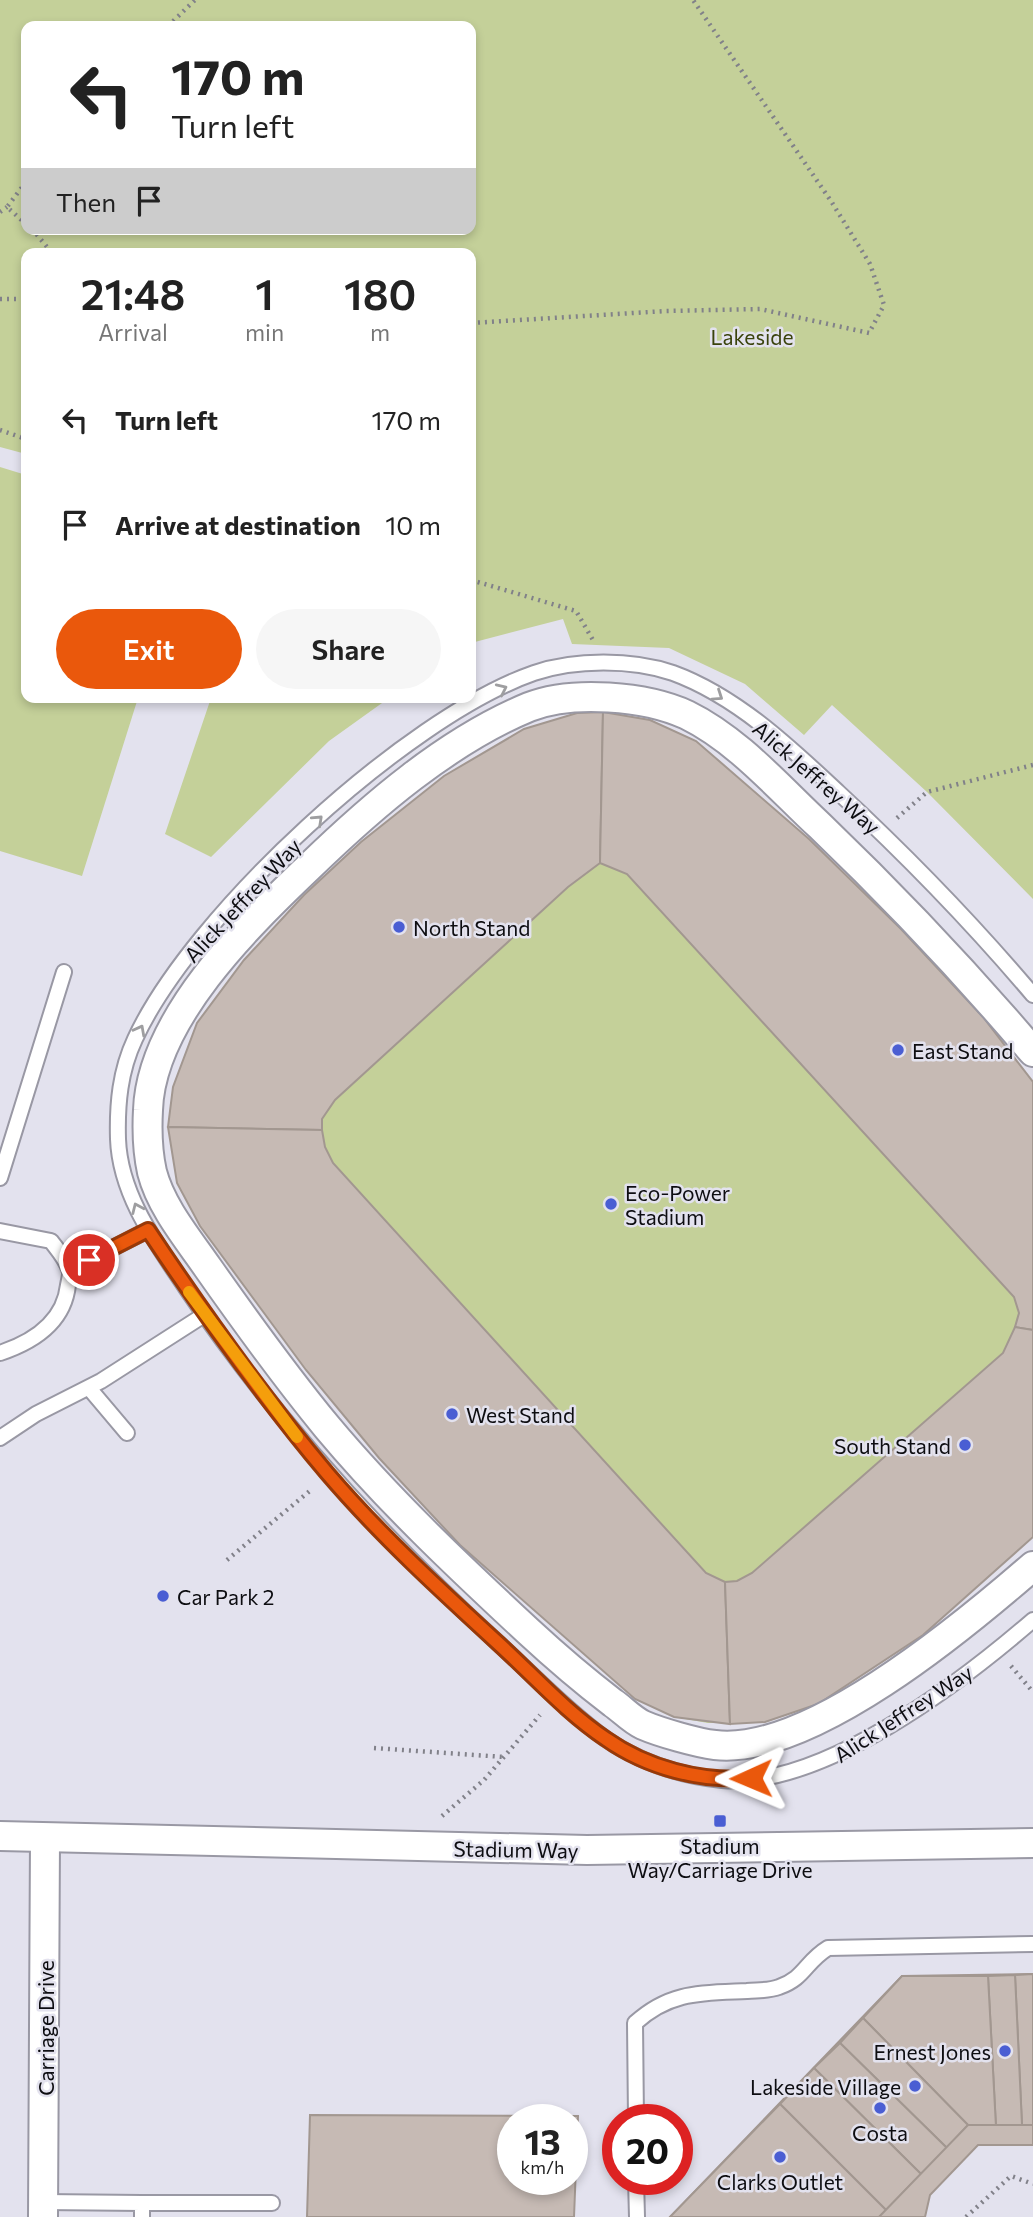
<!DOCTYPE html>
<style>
body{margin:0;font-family:Commissioner,sans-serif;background:#f6f6f6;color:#222;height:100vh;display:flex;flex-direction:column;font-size:26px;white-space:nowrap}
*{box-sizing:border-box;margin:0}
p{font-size:23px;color:#767676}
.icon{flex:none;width:38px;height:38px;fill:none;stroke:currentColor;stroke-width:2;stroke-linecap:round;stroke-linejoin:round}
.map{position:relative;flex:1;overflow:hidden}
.sheet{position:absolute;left:21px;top:248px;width:455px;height:455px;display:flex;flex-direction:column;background:#fff;border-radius:14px;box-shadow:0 4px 10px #0003}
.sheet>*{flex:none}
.guide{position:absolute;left:21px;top:21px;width:455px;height:214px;border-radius:14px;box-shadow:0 4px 10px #0003;background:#fff;color:#222;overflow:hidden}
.speed{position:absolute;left:497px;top:2104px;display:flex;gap:14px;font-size:35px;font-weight:700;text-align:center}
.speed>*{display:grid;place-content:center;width:91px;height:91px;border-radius:50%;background:#fff;box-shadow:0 4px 10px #0003;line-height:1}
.speed small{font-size:18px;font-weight:400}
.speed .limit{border:10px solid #d22;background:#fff;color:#111}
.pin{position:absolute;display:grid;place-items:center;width:60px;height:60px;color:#fff;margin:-30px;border:4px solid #fff;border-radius:50%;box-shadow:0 2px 7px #0007}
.me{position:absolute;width:77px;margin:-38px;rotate:269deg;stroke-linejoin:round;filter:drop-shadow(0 0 5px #0008)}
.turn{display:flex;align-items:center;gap:24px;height:147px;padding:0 35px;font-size:32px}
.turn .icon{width:91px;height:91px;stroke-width:2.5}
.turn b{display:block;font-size:49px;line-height:60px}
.then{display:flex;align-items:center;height:66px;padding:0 35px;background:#0003;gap:14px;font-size:26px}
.eta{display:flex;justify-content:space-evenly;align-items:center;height:119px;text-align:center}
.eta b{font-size:42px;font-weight:600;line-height:49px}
.action{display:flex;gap:14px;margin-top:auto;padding:14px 35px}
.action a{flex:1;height:80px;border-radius:42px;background:#ea580c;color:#fff;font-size:28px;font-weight:600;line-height:80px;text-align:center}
.action a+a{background:#f6f6f6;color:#222}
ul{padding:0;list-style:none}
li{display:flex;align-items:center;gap:21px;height:105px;padding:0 35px}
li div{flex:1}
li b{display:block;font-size:26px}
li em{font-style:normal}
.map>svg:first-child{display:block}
</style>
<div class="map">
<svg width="1033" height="2217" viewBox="0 0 1033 2217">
<rect width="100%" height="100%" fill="#e3e2ee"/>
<!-- green -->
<g fill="#c4d099" fill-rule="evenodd">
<path d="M0,0H1033V899L927,792L832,705L804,735L745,684L669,648L572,644L563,619L471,643V254H26V454L0,447ZM26,26H471V229H26Z"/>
<path d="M0,467L26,475V698H138L82,876L0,851Z"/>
<path d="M211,698H389L329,741L211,857L165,834Z"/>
<path d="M577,713L650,720L696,741L809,839L901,929L983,1017L1033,1082V1537L923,1634L818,1704L765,1722L708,1723L674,1717L635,1699L460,1545L379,1458L306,1370L200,1226L177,1183L168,1127L173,1087L197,1023L361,842L444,776L524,729Z"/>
</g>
<!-- building -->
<g fill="#c6bab4" stroke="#a29790" stroke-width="2" fill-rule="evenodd">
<path d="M603,712L600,863L568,887L335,1100L322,1119V1130L168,1127L173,1087L197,1023L244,960L304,895L361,842L444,776L524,729L577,713Z"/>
<path d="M603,712L650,720L696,741L809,839L901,929L983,1017L1033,1082V1330L1015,1327L1019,1313L1014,1297L627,874L600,863Z"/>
<path d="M168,1127L322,1130L325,1147L333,1163L706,1573L725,1582L730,1724L674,1717L635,1699L460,1545L379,1458L306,1370L200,1226L177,1183Z"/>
<path d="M1015,1327L1033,1330V1537L923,1635L818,1704L765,1722L730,1724L725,1582L737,1581L752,1573L1003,1353Z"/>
<path d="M1033,1974V2125H968L879,2217H670L902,1976Z"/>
<path d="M1033,1974V2125H1022L1015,1975Z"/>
<path d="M1015,1975L1022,2125L996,2127L988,1976Z"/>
<path d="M902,1976H988L996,2127L968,2125L863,2018Z"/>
<path d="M863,2018L968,2125L947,2148L840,2043Z"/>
<path d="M840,2043L947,2148L921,2174L814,2068Z"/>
<path d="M814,2068L921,2174L886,2210L780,2104Z"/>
<path d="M780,2104L886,2210L879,2217H670Z"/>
<path d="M310,2115L578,2116L574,2217H307ZM513,2119H572V2179H513Z"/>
<path d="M968,2125H1033V2145H978L930,2195L925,2217H879Z"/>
</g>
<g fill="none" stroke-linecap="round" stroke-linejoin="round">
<!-- lane casing -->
<g stroke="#9998a4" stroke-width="18">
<g id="lane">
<path d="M1033,995C973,924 907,856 838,792C790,747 736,696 673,673C632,659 575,659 534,673C405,718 192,915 135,1039C120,1071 117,1104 118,1139C120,1195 156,1243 186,1288C275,1420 381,1536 498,1643C532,1674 565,1709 603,1737C636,1761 680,1776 722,1780C822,1789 960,1683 1033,1620"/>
<path d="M0,1178L64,972"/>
<path d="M0,1231L51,1241C57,1249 66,1259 69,1269C71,1273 69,1280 68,1285C64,1322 33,1342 0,1353"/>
<path d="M70,1270L148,1230"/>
<path d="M89,1388L127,1433"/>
<path d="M0,1438L36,1414L101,1381L204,1315"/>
<path d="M636,2119L635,2023C670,1991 702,1993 747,1991C757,1990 769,1991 779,1987C805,1978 805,1962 828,1948L1033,1944"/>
<path d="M636,2179L637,2217"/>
<path d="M43,2202L142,2203V2217"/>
<path d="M142,2203H272"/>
</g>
</g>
<!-- street casing -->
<g stroke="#9998a4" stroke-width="32">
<g id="street">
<path d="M1033,1052C966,973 895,898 820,826C779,788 738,740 687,715C646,696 572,690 529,707C447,741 372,806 309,867C247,926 151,1019 148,1110C147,1128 148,1154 152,1172C161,1207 188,1239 208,1268C246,1322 285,1376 327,1427C388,1500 458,1566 528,1631C555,1656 583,1680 613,1703C622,1709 632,1720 643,1725C659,1732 697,1743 715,1745C809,1756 964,1626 1033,1566"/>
<path d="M0,1836L587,1850L1033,1843"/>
<path d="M43,2217L45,1839"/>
</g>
</g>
<!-- path -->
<g stroke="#818189" stroke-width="4.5" stroke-dasharray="2 5" stroke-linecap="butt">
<path d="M168,26L195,0"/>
<path d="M26,182L7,207L26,224"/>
<path d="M0,212L7,207"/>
<path d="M32,229L53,254"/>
<path d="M0,299H26"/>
<path d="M471,323L666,311L760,309L869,333L884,305L870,264L831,201L693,0"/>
<path d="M0,430L26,439"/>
<path d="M471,580L576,611L593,640"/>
<path d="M897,818L927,792L1033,765"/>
<path d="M227,1560L312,1489"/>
<path d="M1011,1666L1033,1692"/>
<path d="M374,1748L504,1757"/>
<path d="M442,1816L484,1780L540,1715"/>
<path d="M966,2217L1011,2176L1033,2184"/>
</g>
<!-- lane -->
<use href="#lane" stroke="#fff" stroke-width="14"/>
<!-- street -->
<use href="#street" stroke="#fff" stroke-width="28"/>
</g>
<!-- one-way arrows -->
<defs><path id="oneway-chevron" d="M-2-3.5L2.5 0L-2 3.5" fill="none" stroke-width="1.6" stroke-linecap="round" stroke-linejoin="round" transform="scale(1.75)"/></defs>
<g stroke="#9e9ea0">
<use href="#oneway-chevron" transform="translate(502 689) rotate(-25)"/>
<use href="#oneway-chevron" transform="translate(718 696) rotate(34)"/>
<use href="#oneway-chevron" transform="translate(318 820) rotate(-43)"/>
<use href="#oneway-chevron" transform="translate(140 1030) rotate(-62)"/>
<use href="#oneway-chevron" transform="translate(137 1208) rotate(-114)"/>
</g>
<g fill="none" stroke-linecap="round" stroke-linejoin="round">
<!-- route casing -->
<g stroke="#983908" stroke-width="18">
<path id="route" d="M89,1260L148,1230C204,1314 262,1396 327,1473C379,1534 440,1590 499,1644C534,1676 567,1713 606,1739C647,1768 701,1782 751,1778"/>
</g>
<!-- route -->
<use href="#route" stroke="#ea580c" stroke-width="12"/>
<!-- slow -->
<path stroke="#f59e0b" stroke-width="12" d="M189,1292L297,1437"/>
</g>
<!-- markers -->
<g fill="#4a5ed3" stroke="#e3e2ee" stroke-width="2.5">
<circle cx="399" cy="927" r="7"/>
<circle cx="898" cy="1050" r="7"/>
<circle cx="611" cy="1204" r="7"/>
<circle cx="452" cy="1414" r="7"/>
<circle cx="965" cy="1445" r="7"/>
<circle cx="163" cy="1596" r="7"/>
<rect x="713" y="1814" width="14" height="14" rx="3.5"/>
<circle cx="1005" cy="2051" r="7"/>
<circle cx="915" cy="2086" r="7"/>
<circle cx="880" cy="2108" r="7"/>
<circle cx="780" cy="2157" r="7"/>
</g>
<g text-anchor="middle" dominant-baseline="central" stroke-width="5" stroke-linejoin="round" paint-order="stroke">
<!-- park labels -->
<g font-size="21" fill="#3a430c" stroke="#e3e2ee">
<text x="752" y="336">Lakeside</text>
</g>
<!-- street labels -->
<g font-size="21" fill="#0d0d11" stroke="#e3e2ee">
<text transform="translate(817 777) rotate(41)">Alick Jeffrey Way</text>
<text transform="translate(242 900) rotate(-47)">Alick Jeffrey Way</text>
<text transform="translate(903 1713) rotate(-33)">Alick Jeffrey Way</text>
<text transform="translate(516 1849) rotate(1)">Stadium Way</text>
<text transform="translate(45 2028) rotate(-90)">Carriage Drive</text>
</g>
<!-- poi labels -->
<g font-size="21" fill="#0d0d11" stroke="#e3e2ee" text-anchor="start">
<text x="413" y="927">North Stand</text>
<text x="912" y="1050">East Stand</text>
<text x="625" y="1192">Eco-Power<tspan x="625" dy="24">Stadium</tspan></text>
<text x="466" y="1414">West Stand</text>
<text x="951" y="1445" text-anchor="end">South Stand</text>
<text x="177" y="1596">Car Park 2</text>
<text x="720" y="1845" text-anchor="middle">Stadium<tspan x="720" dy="24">Way/Carriage Drive</tspan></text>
<text x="991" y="2051" text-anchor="end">Ernest Jones</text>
<text x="901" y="2086" text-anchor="end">Lakeside Village</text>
<text x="880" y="2132" text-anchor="middle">Costa</text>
<text x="780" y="2181" text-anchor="middle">Clarks Outlet</text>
</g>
</g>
</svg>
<div class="speed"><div>13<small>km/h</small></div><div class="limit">20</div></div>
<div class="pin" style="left:89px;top:1260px;background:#d93025"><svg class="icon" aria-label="arrive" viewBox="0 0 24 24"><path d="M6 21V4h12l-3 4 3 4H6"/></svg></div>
<svg class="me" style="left:751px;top:1778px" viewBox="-20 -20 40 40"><path d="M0-17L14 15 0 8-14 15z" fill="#ea580c" stroke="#fff" stroke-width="4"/></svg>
<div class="guide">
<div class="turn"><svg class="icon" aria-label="left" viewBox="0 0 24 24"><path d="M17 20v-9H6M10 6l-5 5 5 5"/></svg><div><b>170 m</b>Turn left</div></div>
<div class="then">Then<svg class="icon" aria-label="arrive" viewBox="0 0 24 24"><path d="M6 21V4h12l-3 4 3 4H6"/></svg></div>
</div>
<section class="sheet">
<div class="eta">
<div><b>21:48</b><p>Arrival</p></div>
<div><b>1</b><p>min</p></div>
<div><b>180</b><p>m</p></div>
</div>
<ul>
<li><svg class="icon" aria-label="left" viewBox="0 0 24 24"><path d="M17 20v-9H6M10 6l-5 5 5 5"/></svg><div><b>Turn left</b></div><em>170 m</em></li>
<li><svg class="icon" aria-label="arrive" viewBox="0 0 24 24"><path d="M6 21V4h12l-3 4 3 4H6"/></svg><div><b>Arrive at destination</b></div><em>10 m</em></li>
</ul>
<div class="action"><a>Exit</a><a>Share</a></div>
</section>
</div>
